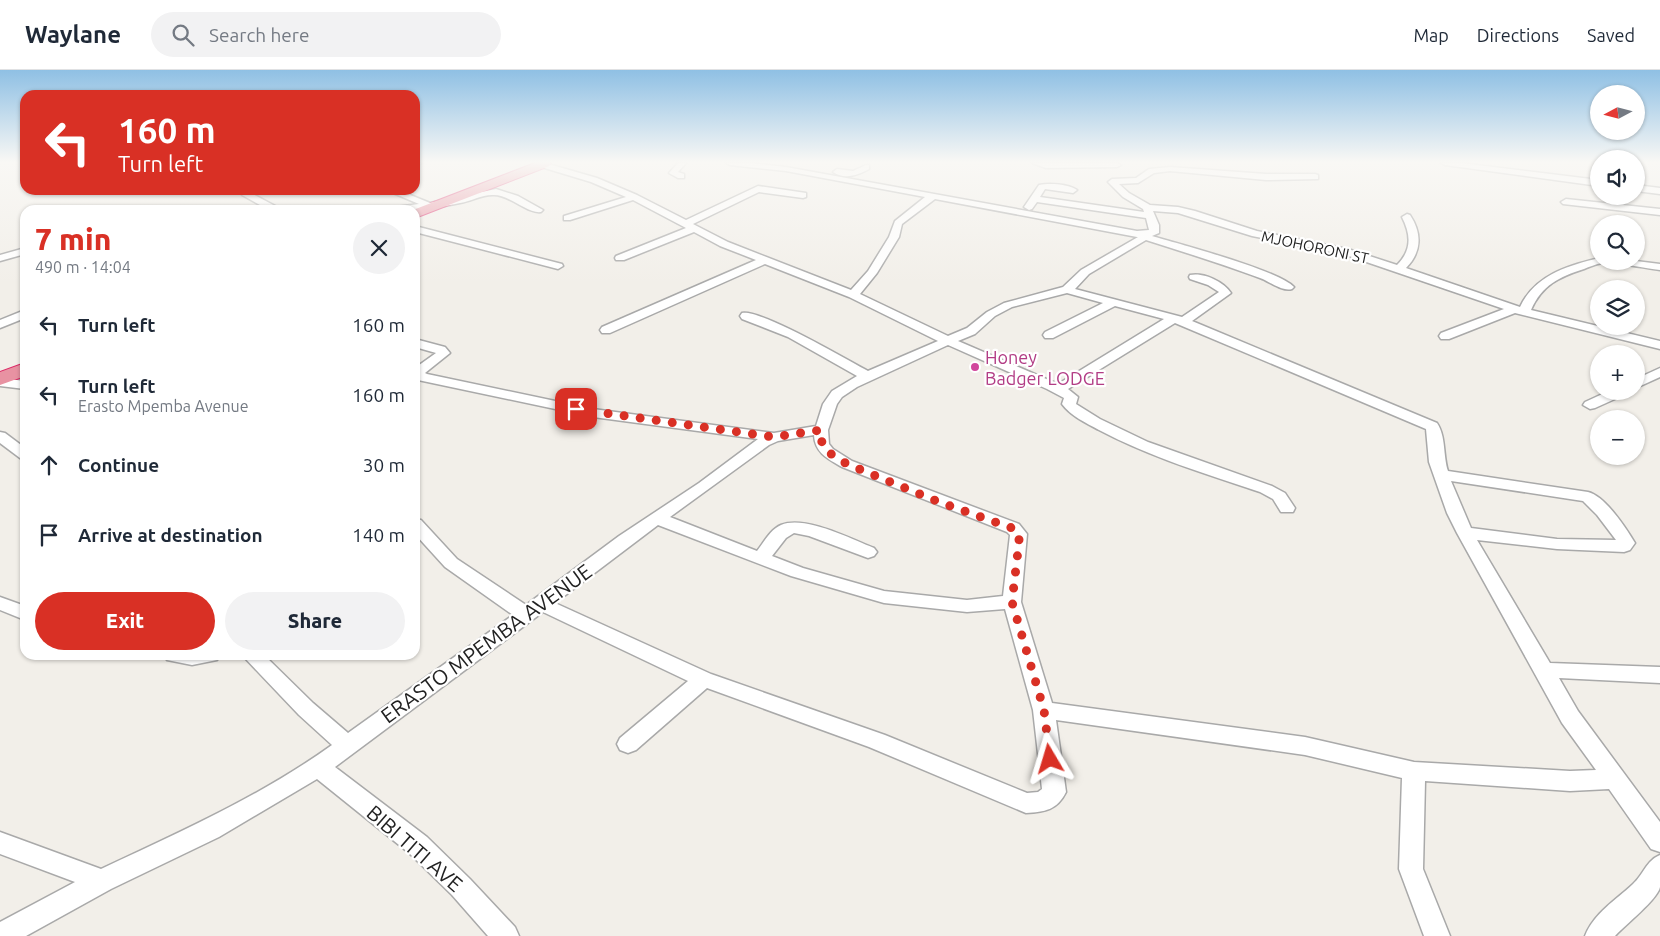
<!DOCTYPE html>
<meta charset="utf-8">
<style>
body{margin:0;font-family:Ubuntu,sans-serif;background:#f2f2f3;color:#1f2937;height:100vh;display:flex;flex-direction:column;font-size:19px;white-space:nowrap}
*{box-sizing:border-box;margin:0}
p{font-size:16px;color:#747a83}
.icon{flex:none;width:28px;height:28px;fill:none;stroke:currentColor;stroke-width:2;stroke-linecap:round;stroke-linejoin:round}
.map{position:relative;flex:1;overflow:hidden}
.side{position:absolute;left:20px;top:135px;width:400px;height:455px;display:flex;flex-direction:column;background:#fff;border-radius:15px;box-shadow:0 1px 4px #0004}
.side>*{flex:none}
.guide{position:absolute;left:20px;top:20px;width:400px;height:105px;border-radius:15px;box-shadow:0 1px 4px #0004;background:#d93025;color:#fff;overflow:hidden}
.needle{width:32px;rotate:263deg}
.controls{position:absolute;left:1590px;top:15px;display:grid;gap:10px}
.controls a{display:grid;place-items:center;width:55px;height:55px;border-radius:50%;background:#fff;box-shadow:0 1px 4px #0004;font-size:25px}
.pin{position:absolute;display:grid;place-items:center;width:42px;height:42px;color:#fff;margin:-21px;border-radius:10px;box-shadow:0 2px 8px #0006}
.me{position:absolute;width:55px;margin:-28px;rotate:353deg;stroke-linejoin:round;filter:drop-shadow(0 0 4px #0008)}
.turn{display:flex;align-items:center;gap:18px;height:105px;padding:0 15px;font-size:22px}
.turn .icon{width:65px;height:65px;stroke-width:2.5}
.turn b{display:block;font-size:35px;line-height:42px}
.round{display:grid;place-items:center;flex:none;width:52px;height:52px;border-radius:26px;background:#f2f2f3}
.headline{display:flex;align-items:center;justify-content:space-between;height:85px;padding:0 15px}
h1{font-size:30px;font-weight:800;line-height:38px;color:#d93025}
.action{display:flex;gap:10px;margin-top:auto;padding:10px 15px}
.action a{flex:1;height:58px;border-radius:30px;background:#d93025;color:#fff;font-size:20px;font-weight:800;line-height:58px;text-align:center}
.action a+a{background:#f2f2f3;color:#1f2937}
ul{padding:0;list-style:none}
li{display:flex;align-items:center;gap:15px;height:70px;padding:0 15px}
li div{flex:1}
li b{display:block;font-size:19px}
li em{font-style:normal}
header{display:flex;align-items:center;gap:30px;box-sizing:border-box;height:70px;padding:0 25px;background:#fff;border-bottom:1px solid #e0e1e3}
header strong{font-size:24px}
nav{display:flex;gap:28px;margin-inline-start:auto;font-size:18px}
.search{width:350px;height:45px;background:#f2f2f3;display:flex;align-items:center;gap:12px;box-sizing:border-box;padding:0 18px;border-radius:28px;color:#747a83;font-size:19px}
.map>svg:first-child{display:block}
</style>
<header>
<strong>Waylane</strong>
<div class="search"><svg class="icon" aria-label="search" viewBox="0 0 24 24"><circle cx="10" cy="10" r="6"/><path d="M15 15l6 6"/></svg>Search here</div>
<nav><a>Map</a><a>Directions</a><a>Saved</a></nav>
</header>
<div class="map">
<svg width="1660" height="866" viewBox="0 0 1660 866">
<rect width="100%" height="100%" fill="#f2efe9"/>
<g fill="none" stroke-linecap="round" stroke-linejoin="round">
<!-- minor casing -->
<g stroke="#a9a9a9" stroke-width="3">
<g id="minor">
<path d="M415,93H422L415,96Z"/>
<path d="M538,93H545L597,108L637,125L686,150L758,116L806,123V127L803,128L759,122L693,154L728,172L851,220L868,201L889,167L895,151L925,127L786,101L730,95L726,93H750L786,97L1137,161L1149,160L1146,148L1037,132L1032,139L1029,140L1024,137L1039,115C1050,113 1068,114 1077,120L1073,123L1045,119L1040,127L1144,142L1143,139L1123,127L1108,112L1112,109L1136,108L1149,99L1170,97L1266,104H1315L1318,105V109L1266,110L1170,101L1154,103L1138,113L1119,114L1129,123L1150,135L1178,137L1195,141L1257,161L1348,179L1397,195C1412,180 1411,165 1402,147L1407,144L1410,145C1422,163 1422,182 1406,198L1520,237C1535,205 1567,196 1599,188V191H1636L1660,194V200C1644,198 1617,192 1602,193C1596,194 1589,197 1584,199C1559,207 1542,215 1531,240L1660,271V279L1515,243L1449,269H1441L1439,266L1441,263L1504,239L1346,185L1252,166L1178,143L1153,141L1159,155V163L1152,166C1179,174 1278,200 1294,217L1292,219C1282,222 1269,211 1260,208C1222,194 1184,182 1146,170L1089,204L1075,219L1182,247L1219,222L1208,215L1190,209L1189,207L1190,205C1204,202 1224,212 1231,223L1192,251L1437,353C1446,366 1443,386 1448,401L1588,422C1605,426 1626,458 1635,473L1630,480L1624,482L1557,479L1477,470L1550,593L1660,597V613L1559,608L1578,641L1660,752V782L1651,779L1609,719L1570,721L1425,711L1423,799L1450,866H1424L1399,799L1402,708L1305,685L1056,650L1066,722C1057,740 1045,742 1026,743L869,677L707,618L636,680L628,683L620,680L617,674L620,668L688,611L543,542L335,697L427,767L470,809L515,857L519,866H488L452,825L409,783L317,709L219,767L111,819L26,866H0V852L75,812L0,784V762L101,799C180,762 261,726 332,675L299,645L242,585H264L313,633L348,663L513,545L445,497L415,464V449L421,450L457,489L526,535L619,466L699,413L758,369L593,347L418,310L415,308V298L436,283L415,277V269L445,277L450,283L425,303L427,304L593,339L774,363L816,356L823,334L832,321L857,306L788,267L742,249L740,246L742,243C761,239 847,290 868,301L938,271L849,227L765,194L610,263H602L600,260L602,257L756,190L720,176L694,162L624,190H616L615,188L616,186L686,158L633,130L570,150H564V146L626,127L591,112L538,96ZM935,129L1137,167H1138L1081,200L1063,217L1004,233L987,242L967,258L948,266L860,224L877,203L899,167L902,154ZM1067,223L1103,233L1045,262L1043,265L1045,268H1053L1115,236L1164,249L1058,314L958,271L975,264L995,246L1012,237ZM1175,253L1426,359L1429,392L1447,443L1457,463L1562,653L1596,700L1570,701L1414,692L1305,667L1052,633L1021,532L1027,464L1019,454L852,391L833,379L829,374L828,360L837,334L842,327L857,317L948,275L1047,319L1064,328L1062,334C1071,346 1086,353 1099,360C1150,387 1206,404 1260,422L1273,429L1281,442H1293L1295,438L1285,423L1272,416L1148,372L1100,349L1076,334L1078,327L1068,319ZM814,365C815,383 828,389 842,397L1007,462L1010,465L1003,526L967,530L884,521L803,498L772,486L786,468L794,463L809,466L868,488L874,486L877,482L874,478C851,469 805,445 781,455C771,459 764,472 757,481L670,447L769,375L778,371ZM1451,411L1583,431L1597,445L1616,470L1557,469L1471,458ZM658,455L791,506L884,533L967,542L1005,539L1033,640L1042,719L1038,722L1027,723L885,665L711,604L555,533Z"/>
<path d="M678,93H686L678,102L684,104V108H678L669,103Z"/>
<path d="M1032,93H1117L1121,95L1117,97L1046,98Z"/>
<path d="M1441,93H1461L1599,110V116L1445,95Z"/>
<path d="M866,95H869V99C858,105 845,110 833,102L837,99L853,101Z"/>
<path d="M1636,115L1660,118V124L1636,121Z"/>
<path d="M496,119L518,126L543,140L541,142C528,144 510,125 494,125C483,124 472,131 460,133C438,138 415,140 391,140L396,137L419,134L386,120H398L430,133Z"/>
<path d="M245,120L279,138L281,140H269L242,125V121Z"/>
<path d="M1566,129L1660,139V145L1563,134L1561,132Z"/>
<path d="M415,156L562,194L563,196L558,199L415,162Z"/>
<path d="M25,178V184L0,191V185Z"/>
<path d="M25,240V248L0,258V250Z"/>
<path d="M1660,298V307L1636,318V309Z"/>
<path d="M0,308L25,311V319L0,316Z"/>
<path d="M1609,321H1628L1626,324L1595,338L1590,339L1583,335L1585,332Z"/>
<path d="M0,362L5,363L25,378V390L20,388L0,373Z"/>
<path d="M0,527L25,536V550L0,540Z"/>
<path d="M164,585H220L217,590L192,595L167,590Z"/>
<path d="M1660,785C1660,796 1660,807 1660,817C1658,829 1625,855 1615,866H1585C1594,843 1616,830 1633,814C1644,804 1646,791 1660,785Z"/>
</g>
</g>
<!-- highway casing -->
<g stroke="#dc2a67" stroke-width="2">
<g id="highway">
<path d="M535,93H551L549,96L415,148V140H413Z"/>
<path d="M25,293V306L0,315V302Z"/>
</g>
</g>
<!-- minor -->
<use href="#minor" fill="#fff" fill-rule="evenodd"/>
<!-- highway -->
<use href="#highway" fill="#e892a2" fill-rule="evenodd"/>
</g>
<!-- sky -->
<linearGradient id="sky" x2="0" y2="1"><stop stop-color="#8fc0e4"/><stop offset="0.43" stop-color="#f9f8f5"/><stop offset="1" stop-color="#f9f8f5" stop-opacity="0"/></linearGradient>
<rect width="1660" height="214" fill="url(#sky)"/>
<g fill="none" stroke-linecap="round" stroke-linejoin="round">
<!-- route -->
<path stroke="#d93025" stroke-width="9" stroke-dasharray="0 16.2" d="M576,339L774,367L821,360L822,374L828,382L847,394L939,432L1012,458L1019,464V472L1012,532L1044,640L1050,689"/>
</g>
<!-- markers -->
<circle fill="#d1479c" stroke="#fff" stroke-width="2" cx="975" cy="297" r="5"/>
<g text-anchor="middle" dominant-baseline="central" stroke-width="4.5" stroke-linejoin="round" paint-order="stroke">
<!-- far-street labels -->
<g font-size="15" fill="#222" stroke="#fff">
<text transform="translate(1315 177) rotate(12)">MJOHORONI ST</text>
</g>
<!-- hotel labels -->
<g font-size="18" fill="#b23c85" stroke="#fff" text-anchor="start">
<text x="985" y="287">Honey<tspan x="985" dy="21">Badger LODGE</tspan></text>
</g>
<!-- near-street labels -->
<g font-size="21" fill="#222" stroke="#fff">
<text transform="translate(486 573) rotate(-36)">ERASTO MPEMBA AVENUE</text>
<text transform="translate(415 778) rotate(41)">BIBI TITI AVE</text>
</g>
</g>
</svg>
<div class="controls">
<a><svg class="needle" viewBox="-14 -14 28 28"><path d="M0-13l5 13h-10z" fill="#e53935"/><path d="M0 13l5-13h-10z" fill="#747a83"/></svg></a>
<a><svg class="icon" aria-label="sound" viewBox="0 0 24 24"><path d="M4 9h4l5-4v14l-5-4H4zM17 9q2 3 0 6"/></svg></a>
<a><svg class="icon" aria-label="search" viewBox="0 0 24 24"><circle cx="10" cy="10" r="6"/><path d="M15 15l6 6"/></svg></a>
<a><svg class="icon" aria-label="layers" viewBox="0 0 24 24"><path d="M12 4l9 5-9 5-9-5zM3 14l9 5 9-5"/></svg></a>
<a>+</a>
<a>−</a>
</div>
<div class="pin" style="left:576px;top:339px;background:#d93025"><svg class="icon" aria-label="arrive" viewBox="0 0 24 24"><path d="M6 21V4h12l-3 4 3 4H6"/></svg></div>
<svg class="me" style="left:1050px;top:689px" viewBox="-20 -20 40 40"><path d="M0-17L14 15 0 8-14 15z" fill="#d93025" stroke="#fff" stroke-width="4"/></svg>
<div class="guide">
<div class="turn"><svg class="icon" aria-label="left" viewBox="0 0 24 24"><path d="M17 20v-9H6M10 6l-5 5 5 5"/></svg><div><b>160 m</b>Turn left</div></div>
</div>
<section class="side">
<div class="headline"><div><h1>7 min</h1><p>490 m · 14:04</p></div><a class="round"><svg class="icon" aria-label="close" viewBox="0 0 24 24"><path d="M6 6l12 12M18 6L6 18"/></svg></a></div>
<ul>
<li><svg class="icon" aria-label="left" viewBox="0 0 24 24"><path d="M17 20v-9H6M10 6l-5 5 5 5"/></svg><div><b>Turn left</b></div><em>160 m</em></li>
<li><svg class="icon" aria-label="left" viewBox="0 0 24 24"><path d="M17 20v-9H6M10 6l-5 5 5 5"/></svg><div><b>Turn left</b><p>Erasto Mpemba Avenue</p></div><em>160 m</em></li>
<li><svg class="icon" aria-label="ahead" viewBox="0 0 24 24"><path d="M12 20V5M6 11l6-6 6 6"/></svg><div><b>Continue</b></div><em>30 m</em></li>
<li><svg class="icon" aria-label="arrive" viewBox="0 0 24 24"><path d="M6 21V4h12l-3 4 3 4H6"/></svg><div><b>Arrive at destination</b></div><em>140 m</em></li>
</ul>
<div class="action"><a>Exit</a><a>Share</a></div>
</section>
</div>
